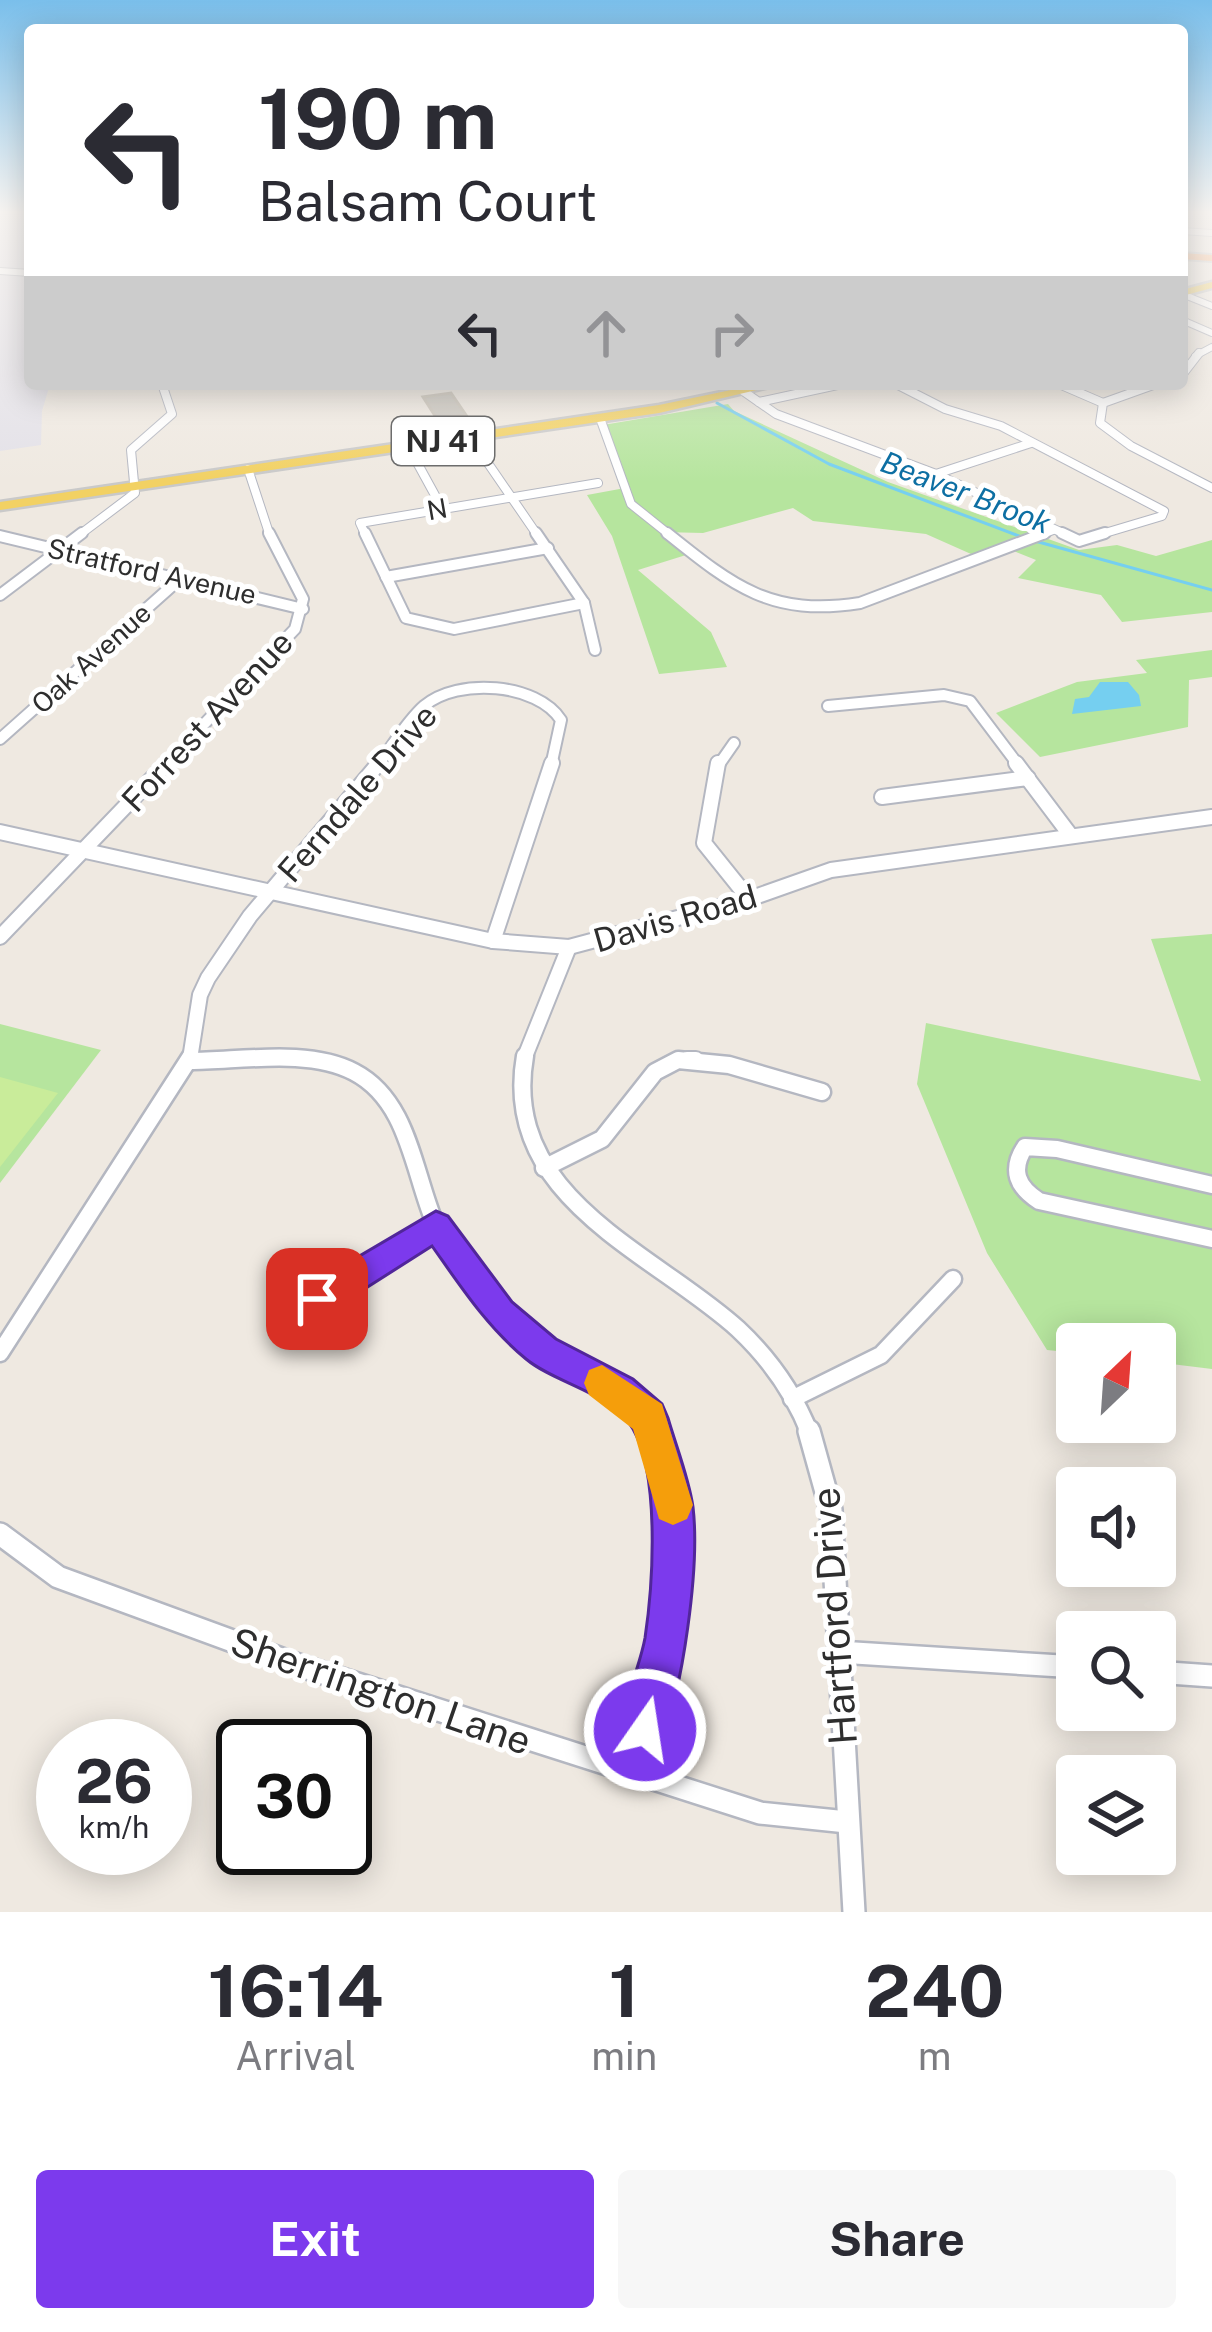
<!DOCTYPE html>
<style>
body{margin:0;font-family:"Public Sans",sans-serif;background:#f7f7f7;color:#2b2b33;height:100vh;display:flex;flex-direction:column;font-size:45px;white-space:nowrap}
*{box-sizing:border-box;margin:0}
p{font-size:39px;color:#7c7c81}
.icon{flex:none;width:66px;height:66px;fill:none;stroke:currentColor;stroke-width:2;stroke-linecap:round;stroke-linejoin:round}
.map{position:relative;height:1912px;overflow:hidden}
.panel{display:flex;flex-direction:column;background:#fff;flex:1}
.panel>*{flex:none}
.hud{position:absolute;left:24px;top:24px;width:1164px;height:366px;border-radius:12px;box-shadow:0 6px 30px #0003;background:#fff;color:#2b2b33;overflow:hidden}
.needle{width:78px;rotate:25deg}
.buttons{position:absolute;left:1056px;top:1323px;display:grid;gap:24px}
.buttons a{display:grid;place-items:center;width:120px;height:120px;border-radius:12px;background:#fff;box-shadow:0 6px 30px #0003;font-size:60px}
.speed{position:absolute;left:36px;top:1719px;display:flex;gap:24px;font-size:60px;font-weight:700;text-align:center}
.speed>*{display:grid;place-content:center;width:156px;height:156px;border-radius:50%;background:#fff;box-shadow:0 6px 30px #0003;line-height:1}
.speed small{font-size:30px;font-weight:400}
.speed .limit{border:6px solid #111;border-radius:18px;background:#fff;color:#111}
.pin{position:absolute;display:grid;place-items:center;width:102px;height:102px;color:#fff;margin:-51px;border-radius:24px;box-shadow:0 6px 18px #0006}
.me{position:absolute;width:132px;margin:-66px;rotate:13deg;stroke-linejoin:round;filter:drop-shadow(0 0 9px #0008)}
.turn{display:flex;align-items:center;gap:42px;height:252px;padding:0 36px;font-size:54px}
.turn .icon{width:156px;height:156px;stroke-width:2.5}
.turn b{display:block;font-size:84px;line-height:102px}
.lanes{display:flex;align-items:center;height:114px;padding:0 36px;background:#0003;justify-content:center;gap:60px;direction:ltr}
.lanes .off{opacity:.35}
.eta{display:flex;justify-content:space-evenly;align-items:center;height:204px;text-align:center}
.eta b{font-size:72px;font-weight:700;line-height:84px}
.cta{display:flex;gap:24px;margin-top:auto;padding:24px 36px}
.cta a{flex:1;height:138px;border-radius:12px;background:#7c3aed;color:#fff;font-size:48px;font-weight:700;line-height:138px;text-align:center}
.cta a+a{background:#f7f7f7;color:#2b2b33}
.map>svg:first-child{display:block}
</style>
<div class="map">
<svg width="1212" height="1912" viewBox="0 0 1212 1912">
<rect width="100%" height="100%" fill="#efe9e1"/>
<!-- industrial -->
<path fill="#e3e1e8" d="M0,214H30V384H50L42,411L41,445L0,451Z"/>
<!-- green -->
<g fill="#b6e59e">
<path d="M728,404L734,411L888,482L1079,550L1117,545L1156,556L1212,540V612L1122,622L1101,595L1018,578L1036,560L1001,546L971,554L926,534L813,521L793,508L703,533L662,532L686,555L638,570L711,632L727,667L659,674L612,536L587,495L625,488L603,425Z"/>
<path d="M1212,650V677L1189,680L1188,727L1040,757L996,713L1077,682L1147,673L1136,660Z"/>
<path d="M1212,934V1369L1155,1362V1344H1077V1353L1047,1350L987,1253L917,1084L926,1023L1201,1081L1151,939Z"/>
<path d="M0,1024L101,1050L0,1183Z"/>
</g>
<!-- pitch -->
<path fill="#c9ec9a" d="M0,1077L58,1093L0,1167Z"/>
<!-- water -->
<path fill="#75cff0" d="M1100,682H1128L1139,695L1141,706L1072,714L1075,699L1089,697Z"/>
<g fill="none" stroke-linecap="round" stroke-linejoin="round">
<!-- stream -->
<g stroke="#75cff0" stroke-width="3">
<path d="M717,403L829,464L1024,538"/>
<path d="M1035,541L1212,590"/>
</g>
</g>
<!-- building -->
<path fill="#cbc7bf" stroke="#cbc5ba" stroke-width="3" d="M451,393L466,415L437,419L423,397Z"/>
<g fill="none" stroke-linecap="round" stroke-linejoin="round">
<!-- street-far5 casing -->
<g stroke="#b4b7c1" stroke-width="8">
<g id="street-far5">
<path d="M1182,231L1212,233"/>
<path d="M0,271L30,273"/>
<path d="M1182,294L1212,306"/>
<path d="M1182,320L1212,333"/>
<path d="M1195,356L1212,347"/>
</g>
</g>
<!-- street-far4 casing -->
<g stroke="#b4b7c1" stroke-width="10">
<g id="street-far4">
<path d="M1182,375L1199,353"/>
<path d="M896,384L945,409L1001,426L1164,511L1162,516L1095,536"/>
<path d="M1059,384L1103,403"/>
<path d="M1156,384L1103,403L1100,423L1131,446L1212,488"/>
<path d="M743,391L776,414L936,474L1031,443"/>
<path d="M759,402L842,384"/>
<path d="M600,418L631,504L671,536"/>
<path d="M470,437L538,536"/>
<path d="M408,446L442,508"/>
<path d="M248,469L270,536"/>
<path d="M936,474L1069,536"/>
<path d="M78,536L135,493L131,450L172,414L162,384"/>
<path d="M366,536L360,523L598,483"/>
<path d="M1037,536L1053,530"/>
</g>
</g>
<!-- street-far3 casing -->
<g stroke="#b4b7c1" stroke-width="14">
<g id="street-far3">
<path d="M365,533L406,618L454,629L584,603"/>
<path d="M536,533L584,603L595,650"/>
<path d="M667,533C733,586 771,617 860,603L1045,533"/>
<path d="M1062,533L1079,541L1105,533"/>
<path d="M0,536L303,609"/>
<path d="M386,577L548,548"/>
<path d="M0,595L82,533"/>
<path d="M828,706L944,695L970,701L1019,766"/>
<path d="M0,739L182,577"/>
<path d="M164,766L295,629L303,599L269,533"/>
<path d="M377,766C392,747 406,722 424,706C458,677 537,683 561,720L551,766"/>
<path d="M718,766L734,743"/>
</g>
</g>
<!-- street-far2 casing -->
<g stroke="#b4b7c1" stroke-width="18">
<g id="street-far2">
<path d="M718,763L704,843L749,899"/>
<path d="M1016,763L1071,836"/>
<path d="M882,797L1028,778"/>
<path d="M0,832L493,941L569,947L749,899L831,870L1212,817"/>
<path d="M0,937L167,763"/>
<path d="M493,941L552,763"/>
<path d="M190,1059L200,995L208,978L250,916L379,763"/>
<path d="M524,1059L569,947"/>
<path d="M687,1059H696"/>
</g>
</g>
<!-- street-far1 casing -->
<g stroke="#b4b7c1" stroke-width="21">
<g id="street-far1">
<path d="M525,1056C500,1198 653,1252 738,1329C771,1360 794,1393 810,1434"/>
<path d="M190,1061C240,1061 309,1048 354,1072C408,1100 413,1170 434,1221C445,1246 464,1270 481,1290C498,1312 517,1331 540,1348C576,1376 641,1386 654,1434"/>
<path d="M544,1168L602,1139L655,1072L678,1060L729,1065L822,1092"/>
<path d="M1212,1185L1057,1149L1025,1147C1010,1170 1017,1187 1039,1201L1212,1239"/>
<path d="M292,1328L317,1299L436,1226"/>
<path d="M0,1353L191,1056"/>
<path d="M792,1399L881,1355L953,1279"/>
</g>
</g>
<!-- street casing -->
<g stroke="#b4b7c1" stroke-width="26">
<g id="street">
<path d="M809,1431L831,1510L854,1912"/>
<path d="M0,1534L58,1577L295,1664L760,1813L847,1822"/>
<path d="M839,1652L1077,1667"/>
<path d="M1155,1672L1212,1676"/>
<path d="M634,1775L666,1638L673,1507L653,1431"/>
</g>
</g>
<!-- primary casing -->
<g stroke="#c9c9c9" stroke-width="5">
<g id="primary">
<path d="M1212,282V288L1182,296V290Z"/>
<path d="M760,384H782L659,413L0,510V502L659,405Z"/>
</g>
</g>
<!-- highway casing -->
<g stroke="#c9c9c9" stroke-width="4">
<path id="highway" d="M1182,253L1212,255V261L1182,259Z"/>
</g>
<!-- street-far5 -->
<use href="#street-far5" stroke="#fff" stroke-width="6"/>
<!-- street-far4 -->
<use href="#street-far4" stroke="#fff" stroke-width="8"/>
<!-- street-far3 -->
<use href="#street-far3" stroke="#fff" stroke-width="10"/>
<!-- street-far2 -->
<use href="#street-far2" stroke="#fff" stroke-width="14"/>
<!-- street-far1 -->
<use href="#street-far1" stroke="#fff" stroke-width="16"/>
<!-- street -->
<use href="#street" stroke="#fff" stroke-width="21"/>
<!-- primary -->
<use href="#primary" fill="#f2d163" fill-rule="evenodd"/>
<!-- highway -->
<use href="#highway" fill="#ffa35c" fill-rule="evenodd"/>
</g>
<!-- sky -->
<linearGradient id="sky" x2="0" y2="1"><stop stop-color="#7abfeb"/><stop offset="0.44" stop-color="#f8f5f2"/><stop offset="1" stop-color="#f8f5f2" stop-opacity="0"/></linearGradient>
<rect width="1212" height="482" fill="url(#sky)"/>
<!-- route -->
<path fill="#7c3aed" stroke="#51269a" stroke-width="3" d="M436,1211L448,1216L512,1302L556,1339L633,1379L662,1404L668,1418C676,1446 689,1478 693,1507C700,1566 683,1690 660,1745L645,1752L629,1745C616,1713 639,1672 645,1638C653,1585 660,1476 633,1429C613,1393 556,1384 526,1359C487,1327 461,1287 432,1246L330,1311L317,1315L305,1311L300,1299L305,1288Z"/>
<!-- slow -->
<path fill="#f59e0b" d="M602,1365L662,1404L693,1505L687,1519L673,1525L659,1519L633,1429L589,1395L584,1383L589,1370Z"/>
<g text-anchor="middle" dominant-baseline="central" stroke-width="10" stroke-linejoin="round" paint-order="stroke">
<!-- far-street labels -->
<g font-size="27" fill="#2e2e2e" stroke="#fff">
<text transform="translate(437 509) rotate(-10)">N</text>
<text transform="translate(152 571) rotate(13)">Stratford Avenue</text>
<text transform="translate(91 658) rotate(-42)">Oak Avenue</text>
</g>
<!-- shield labels -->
<rect fill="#fff" stroke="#6d6d6d" stroke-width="3" x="392" y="417" width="102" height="48" rx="9"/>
<g font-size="30" font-weight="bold" fill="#2e2e2e">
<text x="443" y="441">NJ 41</text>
</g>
<!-- far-water labels -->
<g font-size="30" font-style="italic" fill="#0d6fa3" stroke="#fff">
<text transform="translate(966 492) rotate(21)">Beaver Brook</text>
</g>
<!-- street labels -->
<g font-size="33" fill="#2e2e2e" stroke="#fff">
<text transform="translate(207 721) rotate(-47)">Forrest Avenue</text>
<text transform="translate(357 793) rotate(-49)">Ferndale Drive</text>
<text transform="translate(675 918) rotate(-16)">Davis Road</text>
</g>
<!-- near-street labels -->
<g font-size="39" fill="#2e2e2e" stroke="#fff">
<text transform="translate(834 1616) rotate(-94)">Hartford Drive</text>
<text transform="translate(381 1691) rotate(19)">Sherrington Lane</text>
</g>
</g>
</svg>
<div class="buttons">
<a><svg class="needle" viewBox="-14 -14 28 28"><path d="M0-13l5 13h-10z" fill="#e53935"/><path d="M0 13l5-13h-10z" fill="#7c7c81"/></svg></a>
<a><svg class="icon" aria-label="sound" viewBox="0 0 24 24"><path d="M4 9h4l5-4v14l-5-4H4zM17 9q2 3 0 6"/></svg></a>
<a><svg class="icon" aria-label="search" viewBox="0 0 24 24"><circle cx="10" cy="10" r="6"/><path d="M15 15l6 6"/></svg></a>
<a><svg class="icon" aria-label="layers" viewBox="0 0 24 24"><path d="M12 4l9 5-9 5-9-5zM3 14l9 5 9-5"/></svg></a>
</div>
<div class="speed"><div>26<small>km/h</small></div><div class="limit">30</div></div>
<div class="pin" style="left:317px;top:1299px;background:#d93025"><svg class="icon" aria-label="arrive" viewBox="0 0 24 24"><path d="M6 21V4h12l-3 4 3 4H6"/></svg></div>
<svg class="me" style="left:645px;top:1730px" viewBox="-20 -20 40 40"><circle r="17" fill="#7c3aed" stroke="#fff" stroke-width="3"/><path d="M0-11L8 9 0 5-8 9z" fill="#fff"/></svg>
<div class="hud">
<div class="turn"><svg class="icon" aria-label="left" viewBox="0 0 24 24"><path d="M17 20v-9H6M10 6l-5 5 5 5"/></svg><div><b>190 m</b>Balsam Court</div></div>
<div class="lanes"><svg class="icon" aria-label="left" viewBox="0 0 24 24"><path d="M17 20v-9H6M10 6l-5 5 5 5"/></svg><svg class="icon off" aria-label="ahead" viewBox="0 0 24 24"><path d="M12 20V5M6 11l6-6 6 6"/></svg><svg class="icon off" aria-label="right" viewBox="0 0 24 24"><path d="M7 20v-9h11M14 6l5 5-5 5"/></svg></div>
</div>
</div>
<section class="panel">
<div class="eta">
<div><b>16:14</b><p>Arrival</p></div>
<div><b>1</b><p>min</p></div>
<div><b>240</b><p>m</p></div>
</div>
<div class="cta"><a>Exit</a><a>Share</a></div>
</section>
